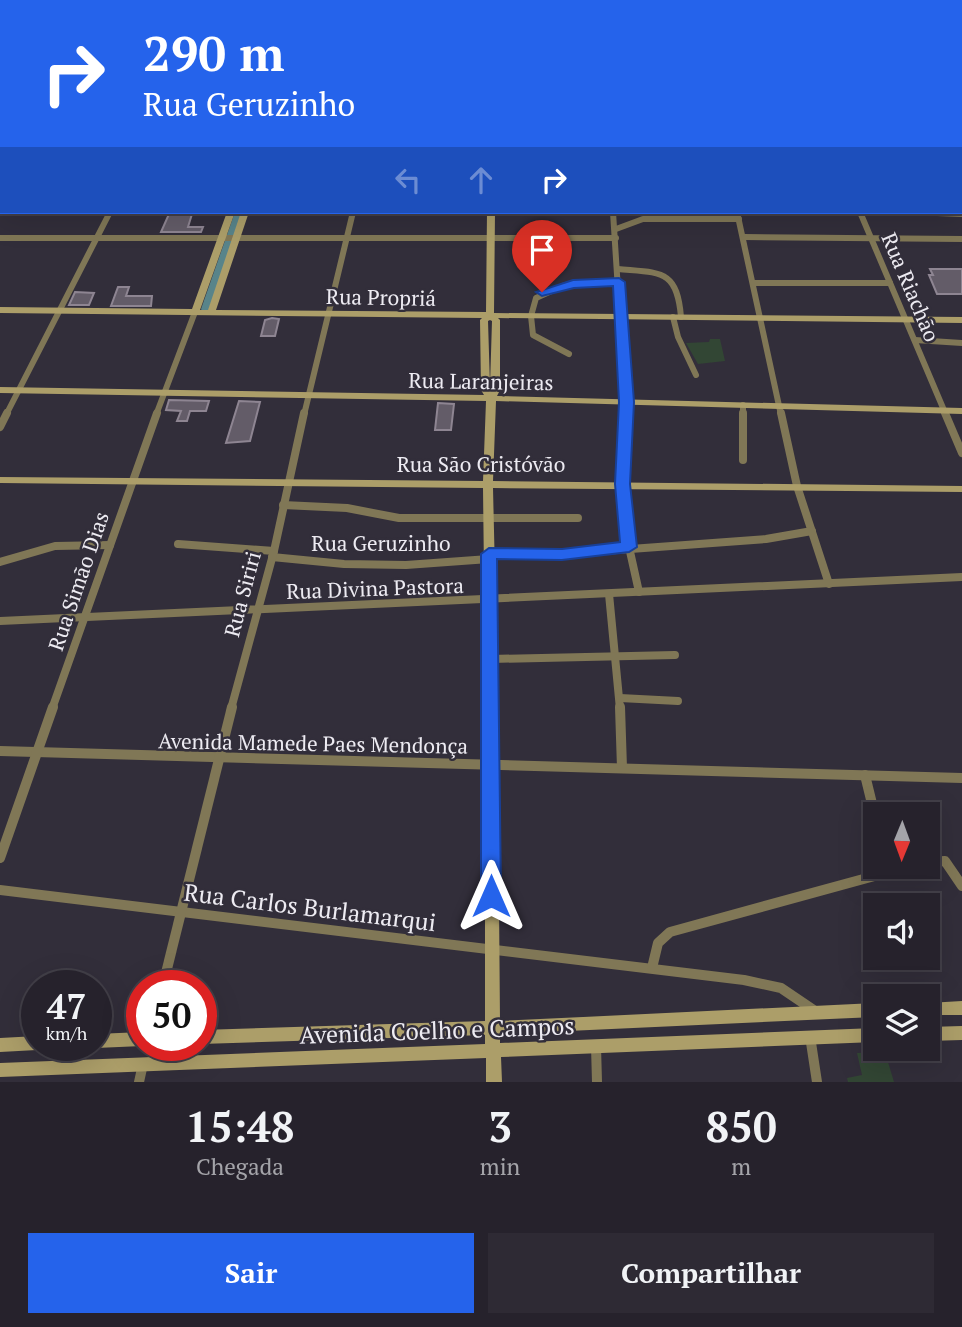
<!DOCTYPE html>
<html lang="pt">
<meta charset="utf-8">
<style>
body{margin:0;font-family:"PT Serif",serif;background:#2e2a34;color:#f1f3f6;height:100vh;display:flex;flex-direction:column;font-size:26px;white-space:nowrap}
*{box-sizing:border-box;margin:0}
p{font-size:23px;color:#a4a4a9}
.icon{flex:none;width:38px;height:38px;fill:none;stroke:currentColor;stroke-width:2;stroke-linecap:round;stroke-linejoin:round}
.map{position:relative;height:1082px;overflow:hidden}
.drawer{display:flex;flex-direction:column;background:#26222c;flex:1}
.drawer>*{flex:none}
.hud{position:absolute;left:0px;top:0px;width:962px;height:214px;box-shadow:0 7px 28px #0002,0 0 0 2px #423f48;background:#2563eb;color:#fff;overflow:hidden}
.needle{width:46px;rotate:181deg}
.tools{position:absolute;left:863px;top:802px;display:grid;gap:14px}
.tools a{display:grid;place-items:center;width:77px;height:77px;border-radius:0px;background:#26222c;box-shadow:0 7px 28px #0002,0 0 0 2px #423f48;font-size:35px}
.speed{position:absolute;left:21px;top:970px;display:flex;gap:14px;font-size:35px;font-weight:700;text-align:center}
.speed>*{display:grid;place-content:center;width:91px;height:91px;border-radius:50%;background:#26222c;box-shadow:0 7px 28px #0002,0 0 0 2px #423f48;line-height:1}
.speed small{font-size:18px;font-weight:400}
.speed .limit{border:10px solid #d22;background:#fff;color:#111}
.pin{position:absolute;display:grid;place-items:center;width:60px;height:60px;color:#fff;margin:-72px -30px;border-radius:50% 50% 50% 0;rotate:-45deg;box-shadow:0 0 7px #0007}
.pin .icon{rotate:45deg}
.me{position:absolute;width:77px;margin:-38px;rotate:0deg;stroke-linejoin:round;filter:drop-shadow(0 0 5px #0008)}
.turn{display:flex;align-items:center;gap:24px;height:147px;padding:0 28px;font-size:32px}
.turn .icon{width:91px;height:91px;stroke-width:2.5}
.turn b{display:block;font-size:49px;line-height:60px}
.lanes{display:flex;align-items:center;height:66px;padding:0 28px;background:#0003;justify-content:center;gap:35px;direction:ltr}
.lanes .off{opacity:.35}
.eta{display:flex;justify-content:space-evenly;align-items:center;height:119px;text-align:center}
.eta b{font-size:42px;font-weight:800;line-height:49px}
.cta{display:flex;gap:14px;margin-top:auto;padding:14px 28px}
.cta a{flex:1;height:80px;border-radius:0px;background:#2563eb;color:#fff;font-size:28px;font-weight:800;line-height:80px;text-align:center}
.cta a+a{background:#2e2a34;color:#f1f3f6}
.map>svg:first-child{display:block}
</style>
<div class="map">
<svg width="962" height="1082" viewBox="0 0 962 1082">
<rect width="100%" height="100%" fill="#322e3a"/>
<!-- green -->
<g fill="#324634">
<path d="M710,339H720L725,361L698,364L686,343L709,342Z"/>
<path d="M885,1052L894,1082H848L847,1078L862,1075L857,1053Z"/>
</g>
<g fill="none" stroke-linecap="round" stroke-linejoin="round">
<!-- canal -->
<g fill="#58848a" fill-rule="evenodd">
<path d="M307,0H313L312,2H306Z"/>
<path d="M235,212H243L209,309L208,311H202L201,309Z"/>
</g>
</g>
<!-- building -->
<g fill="#635c68" stroke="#8e8592" stroke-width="2">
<path d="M169,214H192L188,227H203L201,232H161Z"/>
<path d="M930,269H962V294H937L929,275H933Z"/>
<path d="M118,287H129L126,296H152L151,306H111Z"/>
<path d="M75,292L94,293L89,305H69Z"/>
<path d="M272,318L279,319L275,336H261L265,320Z"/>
<path d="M169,400L209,401L206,411H190L187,421H177L181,411L166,410Z"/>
<path d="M239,401L260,402L250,441L226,443Z"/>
<path d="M438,403L454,404L451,430H435Z"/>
</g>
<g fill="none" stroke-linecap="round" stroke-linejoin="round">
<!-- street-far3 -->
<path stroke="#807756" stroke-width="5" d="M0,30L2,28"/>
<!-- street-far2 -->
<g stroke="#807756" stroke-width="6">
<path d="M0,190L2,187"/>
<path d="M961,200L962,203"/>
<path d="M613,212L626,415"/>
<path d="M737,212L781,415"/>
<path d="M860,212L946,415"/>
<path d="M912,212L962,214"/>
<path d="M616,229L643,219H739"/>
<path d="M744,237L962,239"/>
<path d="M0,238H616"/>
<path d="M618,269C661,273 677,269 681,317"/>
<path d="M753,283H890"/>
<path d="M673,317L678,337L696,375"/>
<path d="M915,340L962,343"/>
<path d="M569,354L533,335L531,316L536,298L565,285L619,282"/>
<path d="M743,405V415"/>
<path d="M6,415L110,212"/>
<path d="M156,415L195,312"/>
<path d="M304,415L353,212"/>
</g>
<!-- street-far1 -->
<g stroke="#807756" stroke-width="8">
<path d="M626,413L622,484L629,547L639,592"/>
<path d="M743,413V460"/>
<path d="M781,413L797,486L829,584"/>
<path d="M945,413L962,453"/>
<path d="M0,427L7,413"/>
<path d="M283,505L347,508L399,518H578"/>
<path d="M178,544L274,551"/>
<path d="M489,554H562L766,539L812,531"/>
<path d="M272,557L344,564L406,565L489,559"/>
<path d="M0,562L55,546L110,545"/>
<path d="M609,594L620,709"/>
<path d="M0,621L962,577"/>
<path d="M491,659L675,655"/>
<path d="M620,698L678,701"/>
<path d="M52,709L157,413"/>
<path d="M231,709L274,551L304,413"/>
</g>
<!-- street -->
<g stroke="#807756" stroke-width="10">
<path d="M620,707L622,768"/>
<path d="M0,751L962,778"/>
<path d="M865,775L875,816"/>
<path d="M0,858L53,707"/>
<path d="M928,862L945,861L962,886"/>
<path d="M0,890L744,980L781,988L815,1011"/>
<path d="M652,968L658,943L670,932L911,866"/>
<path d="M163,985L232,707"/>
<path d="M810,1036L817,1082"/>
<path d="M596,1046L597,1082"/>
<path d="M139,1082L143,1064"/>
</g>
<!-- secondary -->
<g fill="#ac9e69" fill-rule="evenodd">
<path d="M303,0H309L308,2H302Z"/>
<path d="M314,0H320L319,2H313Z"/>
<rect x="484" y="0" width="6" height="2"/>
<rect x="493" y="0" width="6" height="2"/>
<path d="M227,212H235L200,310H208L241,212H249L216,310L486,312L487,212H495L494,313L962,317V323L498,318L500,320V390L497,396L962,408V414L496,401L493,481L962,486V492L493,488L497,659L500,1021L875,1003V1017L500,1034V1043L875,1028V1042L501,1057L502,1082H486V1058L0,1077V1063L485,1044V1035L201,1044V1030L485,1021V659L483,488L0,483V477L483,481L486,401L0,393V387L484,395L481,390L480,320L482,318L0,313V307L192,309ZM490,320L492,321L490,386L488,321Z"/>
<path d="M962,1001V1015H928V1003Z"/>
<path d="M962,1026V1040L928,1041V1027Z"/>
<path d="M142,1032V1045H145L142,1046L96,1048L90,1045H96V1034Z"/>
<path d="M37,1036V1045H44L42,1048L37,1050L0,1052V1038Z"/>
</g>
<!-- primary -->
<g fill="#cfbc76" fill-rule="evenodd">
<rect x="0" y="39" width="2" height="4"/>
<rect x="961" y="41" width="1" height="4"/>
</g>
</g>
<!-- route -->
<path fill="#2563eb" stroke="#184099" stroke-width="2" d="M619,278L625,282L634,402L630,484L637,547L629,552L562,560L497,559L501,896L498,902L491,905L484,902L481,896V554L489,548L562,549L620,542L615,484L619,402L613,286L574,288L542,296L536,292L573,280Z"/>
<g text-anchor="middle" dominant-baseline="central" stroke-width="5" stroke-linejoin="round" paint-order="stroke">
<!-- street labels -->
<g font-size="21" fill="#edebf2" stroke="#322e3a">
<text transform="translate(911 287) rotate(67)">Rua Riachão</text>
<text transform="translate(381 297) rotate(1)">Rua Propriá</text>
<text transform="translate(481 381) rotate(1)">Rua Laranjeiras</text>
<text x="481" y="464">Rua São Cristóvão</text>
<text x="381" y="543">Rua Geruzinho</text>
<text transform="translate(78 581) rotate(-71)">Rua Simão Dias</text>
<text transform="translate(375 588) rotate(-2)">Rua Divina Pastora</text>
<text transform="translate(242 594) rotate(-75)">Rua Siriri</text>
<text transform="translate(313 743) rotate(1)">Avenida Mamede Paes Mendonça</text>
</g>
<!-- near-street labels -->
<g font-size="24" fill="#edebf2" stroke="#322e3a">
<text transform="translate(310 907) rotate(7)">Rua Carlos Burlamarqui</text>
<text transform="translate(437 1030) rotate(-2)">Avenida Coelho e Campos</text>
</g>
</g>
</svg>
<div class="tools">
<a><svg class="needle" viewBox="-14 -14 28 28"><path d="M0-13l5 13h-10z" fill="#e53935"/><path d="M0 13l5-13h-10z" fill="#a4a4a9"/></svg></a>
<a><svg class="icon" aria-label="sound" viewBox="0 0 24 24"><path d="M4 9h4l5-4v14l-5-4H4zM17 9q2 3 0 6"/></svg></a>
<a><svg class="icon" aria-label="layers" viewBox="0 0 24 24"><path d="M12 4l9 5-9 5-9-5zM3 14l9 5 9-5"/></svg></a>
</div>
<div class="speed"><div>47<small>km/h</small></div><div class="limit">50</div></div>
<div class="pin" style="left:542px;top:292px;background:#d93025"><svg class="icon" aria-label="arrive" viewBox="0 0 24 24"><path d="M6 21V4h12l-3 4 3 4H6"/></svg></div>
<svg class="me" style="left:491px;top:896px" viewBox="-20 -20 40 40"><path d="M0-17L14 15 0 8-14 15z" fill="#2563eb" stroke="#fff" stroke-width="4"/></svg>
<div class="hud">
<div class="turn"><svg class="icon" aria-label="right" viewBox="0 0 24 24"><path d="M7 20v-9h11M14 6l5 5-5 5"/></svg><div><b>290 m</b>Rua Geruzinho</div></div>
<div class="lanes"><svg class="icon off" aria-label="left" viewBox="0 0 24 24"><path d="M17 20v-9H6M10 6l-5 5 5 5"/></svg><svg class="icon off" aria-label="ahead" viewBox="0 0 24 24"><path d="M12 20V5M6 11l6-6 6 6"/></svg><svg class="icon" aria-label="right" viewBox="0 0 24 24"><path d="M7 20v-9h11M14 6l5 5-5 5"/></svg></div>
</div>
</div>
<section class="drawer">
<div class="eta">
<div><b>15:48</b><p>Chegada</p></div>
<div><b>3</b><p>min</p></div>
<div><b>850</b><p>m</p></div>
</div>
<div class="cta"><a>Sair</a><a>Compartilhar</a></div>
</section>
